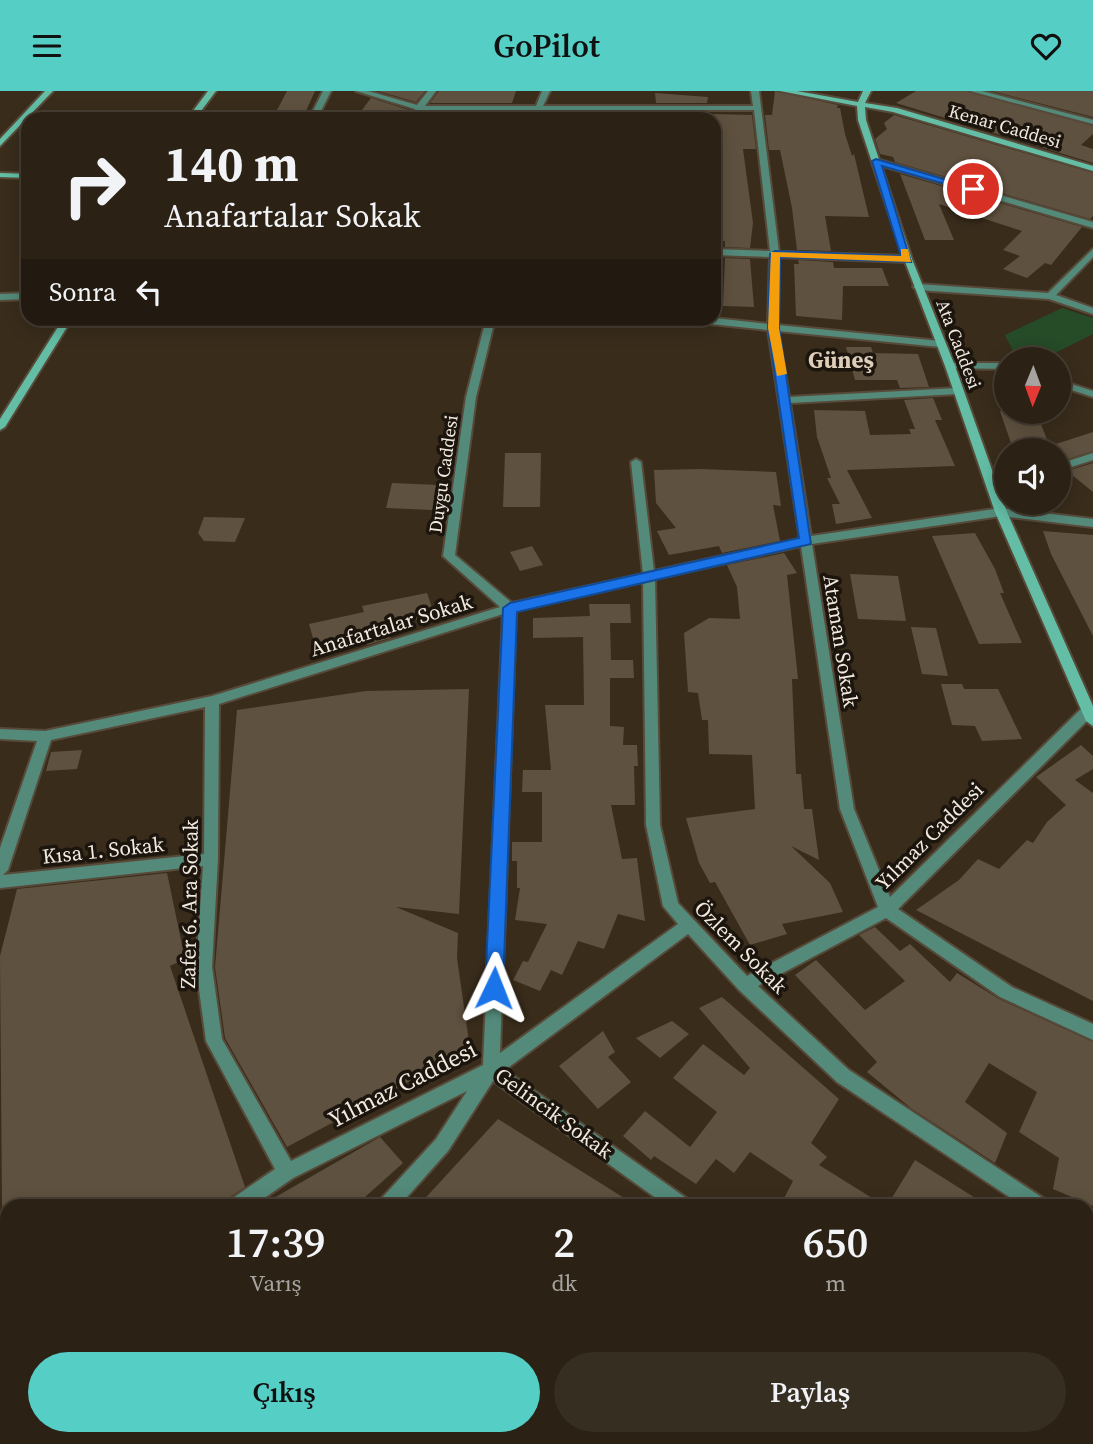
<!DOCTYPE html>
<html lang="tr">
<meta charset="utf-8">
<style>
body{margin:0;font-family:"Source Serif 4",serif;background:#372e22;color:#f1f3f6;height:100vh;display:flex;flex-direction:column;font-size:26px;white-space:nowrap}
*{box-sizing:border-box;margin:0}
p{font-size:23px;color:#a6a3a0}
.icon{flex:none;width:38px;height:38px;fill:none;stroke:currentColor;stroke-width:2;stroke-linecap:round;stroke-linejoin:round}
.map{position:relative;flex:1;overflow:hidden}
.drawer{position:absolute;left:0px;top:1108px;width:1094px;height:247px;display:flex;flex-direction:column;background:#2b2114;border-radius:21px 21px 0 0;box-shadow:0 4px 18px #0003,0 0 0 2px #473e34}
.drawer>*{flex:none}
.guide{position:absolute;left:21px;top:21px;width:700px;height:214px;border-radius:21px;box-shadow:0 4px 18px #0003,0 0 0 2px #473e34;background:#2b2114;color:#f1f3f6;overflow:hidden}
.needle{width:46px;rotate:181deg}
.buttons{position:absolute;left:994px;top:256px;display:grid;gap:14px}
.buttons a{display:grid;place-items:center;width:77px;height:77px;border-radius:50%;background:#2b2114;box-shadow:0 4px 18px #0003,0 0 0 2px #473e34;font-size:35px}
.pin{position:absolute;display:grid;place-items:center;width:60px;height:60px;color:#fff;margin:-30px;border:4px solid #fff;border-radius:50%;box-shadow:0 2px 7px #0007}
.me{position:absolute;width:77px;margin:-38px;rotate:2deg;stroke-linejoin:round;filter:drop-shadow(0 0 5px #0008)}
.turn{display:flex;align-items:center;gap:24px;height:147px;padding:0 28px;font-size:32px}
.turn .icon{width:91px;height:91px;stroke-width:2.5}
.turn b{display:block;font-size:49px;line-height:60px}
.then{display:flex;align-items:center;height:66px;padding:0 28px;background:#0003;gap:14px;font-size:26px}
.eta{display:flex;justify-content:space-evenly;align-items:center;height:119px;text-align:center}
.eta b{font-size:42px;font-weight:600;line-height:49px}
.action{display:flex;gap:14px;margin-top:auto;padding:14px 28px}
.action a{flex:1;height:80px;border-radius:42px;background:#55cec5;color:#111;font-size:28px;font-weight:600;line-height:80px;text-align:center}
.action a+a{background:#372e22;color:#f1f3f6}
header{display:flex;justify-content:space-between;align-items:center;height:91px;padding:0 28px;background:#55cec5;color:#111;font-size:32px;font-weight:600}
.map>svg:first-child{display:block}
</style>
<header><svg class="icon" aria-label="menu" viewBox="0 0 24 24"><path d="M4 6h16M4 12h16M4 18h16"/></svg>GoPilot<svg class="icon" aria-label="heart" viewBox="0 0 24 24"><path d="M12 20l-8-8c-3-5 5-10 8-4 3-6 11-1 8 4z"/></svg></header>
<div class="map">
<svg width="1093" height="1353" viewBox="0 0 1093 1353">
<rect width="100%" height="100%" fill="#392c1b"/>
<!-- green -->
<path fill="#254b27" d="M1062,217L1093,227V243L1043,268H1017L1005,244Z"/>
<!-- building -->
<g fill="#5f513f">
<path d="M287,0H315L305,22L276,21Z"/>
<path d="M378,0H425L416,11Z"/>
<path d="M439,0H516L512,12H430Z"/>
<path d="M775,0L838,14L837,17H840L845,43L852,65L854,63L869,126L825,125L831,160L797,159L792,117L780,59H769L765,24H772Z"/>
<path d="M916,0H967L1093,35V43L1081,54L1093,58V72L896,12Z"/>
<path d="M992,0H1093V26Z"/>
<path d="M655,2L708,6L707,12H656Z"/>
<path d="M371,7L412,20L410,28L359,23Z"/>
<path d="M424,22H510L508,28H423Z"/>
<path d="M657,22H707L706,28H658Z"/>
<path d="M710,23L752,24L756,58H743L753,132L750,157L725,156V150H719L714,28H710Z"/>
<path d="M894,24L1093,82V125L1090,128L895,71L893,66L880,63L875,48L887,38L884,32Z"/>
<path d="M900,83L1082,136L1051,174L1045,172L1027,187L1003,178L1020,165L1003,159L1022,140L939,113L954,149H925Z"/>
<path d="M725,167L750,168L754,216L723,215Z"/>
<path d="M798,169L833,171L834,177H882L889,195H843L842,229L796,225L794,173H799Z"/>
<path d="M846,256H871L873,262L918,263L929,296L900,297L897,289H855Z"/>
<path d="M933,307L942,329H935L955,375L847,379L872,427L836,433L832,413H840L827,387H831L817,346L814,319L865,320L870,344L911,343L909,338H915L904,309Z"/>
<path d="M1000,320H1036L1049,354L1012,355Z"/>
<path d="M1093,341V360L1061,370L1059,359L1053,354Z"/>
<path d="M505,362H541L540,416H503Z"/>
<path d="M1093,372V401L1067,380Z"/>
<path d="M701,378L776,381L781,415L773,414L780,450L722,462L719,455L669,464L657,440L676,437L656,412L654,379Z"/>
<path d="M392,392L439,394L433,419L386,417Z"/>
<path d="M204,426L245,427L235,451L204,450L198,442Z"/>
<path d="M1043,440L1093,444V545L1051,463Z"/>
<path d="M975,442L995,478L1004,502H1000L1022,552L979,553L932,445Z"/>
<path d="M532,455L543,474L520,480L510,461Z"/>
<path d="M784,462L797,482L787,484L798,588H792L796,683H801L804,718H812L819,769L791,755L830,792L843,821L782,833L787,843L750,854L715,791L710,792L699,772L686,727L755,718L752,664L709,663L708,629H702L698,602L688,601L684,542L709,527L740,528L737,496L727,474Z"/>
<path d="M850,483L898,485L906,530L858,528Z"/>
<path d="M427,502L435,525L387,535L391,547L377,551L367,554L365,549L317,561L309,533L364,521L362,515Z"/>
<path d="M589,513H630L631,532H610L611,569H633L634,587H610V635L624,636L623,654H637L638,675H634L635,714H611L622,768L637,767L645,830L618,823L604,858L578,850L562,884L551,879L540,900L513,889L523,870L528,871L547,833L515,829L520,797H517V770H512V751H542V701H522L523,679H551L545,614H584L583,546L533,547V527L590,525Z"/>
<path d="M911,536L936,537L948,585L922,583Z"/>
<path d="M941,593H962L964,598H998L1022,648L982,650L975,635L952,634Z"/>
<path d="M469,598L459,823L396,816L458,842L457,867L470,958L287,1056L225,947L215,876L237,619L366,600Z"/>
<path d="M1081,654L1093,665V678L1075,689L1093,702V910L916,819L959,789L978,768L999,778L1027,749L1033,752L1047,731L1066,714L1036,686Z"/>
<path d="M82,659L77,678L46,680L51,661Z"/>
<path d="M167,782L185,868L170,875L245,1096L229,1107L225,1115H2L0,865L17,798Z"/>
<path d="M875,836L900,860L910,853L950,891L957,882L999,908L1093,951V1115L1053,1098L1059,1067L1019,1041L1037,1001L989,972L965,1011L1007,1042L995,1072L912,1018L867,981L877,971L795,884L816,869L865,919L905,890L859,844Z"/>
<path d="M722,906L839,1008L811,1052L827,1066L819,1074L885,1115H780L793,1090L750,1061L734,1082L716,1068L696,1093L654,1065L651,1069L623,1045L645,1020L690,1056L717,1021L673,987L703,953L744,984L750,977L699,917Z"/>
<path d="M672,930L689,943L660,967L636,947Z"/>
<path d="M603,940L615,961L608,966L631,991L598,1018L559,975Z"/>
<path d="M498,1028L637,1115H418Z"/>
<path d="M380,1046L403,1072L355,1115H260Z"/>
<path d="M915,1069L988,1115H887Z"/>
</g>
<g fill="none" stroke-linecap="round" stroke-linejoin="round">
<!-- street casing -->
<g stroke="#574a3a" stroke-width="4">
<g id="street">
<path d="M323,0H331L317,28H309Z"/>
<path d="M356,0H368L417,14L428,0H436L425,15H536L542,0H550L543,15H753L751,0H759L779,161L908,165L912,168L908,171L779,166L778,234L940,250L945,253L940,256L778,240L789,306L958,297L963,300L958,303L790,312L811,445L1001,417L1093,428V436L1001,425L812,453L854,718L890,806L1082,617H1092V625L898,818L1012,896L1093,933V949L1000,906L886,827L758,895L849,979L1046,1109L1049,1115H1023L837,991L739,899L688,843L505,979L689,1109L692,1115H667L493,990L448,1060L399,1115H377L380,1109L436,1048L467,1000L293,1087L253,1115H227L230,1109L275,1078L206,950L196,876L203,775L0,797V757L37,650L0,648V638L45,640L212,605L500,516L443,465L466,306L486,228H495L476,306L455,464L512,512L643,483L631,371L636,368L641,371L654,480L800,448L768,239L691,231L686,228L714,227L768,233L770,166L714,164V158L770,160L754,19H541L538,28H530L534,19H422L420,28H412L415,18ZM801,455L840,718L878,816L747,885L678,812L660,734L655,488ZM643,491L646,734L663,815L678,833L500,962L516,520ZM503,523L483,974L291,1070L222,948L212,876L218,768L219,613ZM205,616L204,763L3,784L8,779L51,649Z"/>
<path d="M970,0H982L1093,29V33Z"/>
<path d="M876,68L1093,131V137L873,72V68Z"/>
<path d="M1093,158V166L1056,204L1093,217V223L1049,208L918,199L913,196L918,193L1048,202Z"/>
<path d="M28,202V208L0,209V203Z"/>
<path d="M950,272H1006V278L946,277V273Z"/>
<path d="M1059,289L1093,300V306L1059,295Z"/>
<path d="M1093,362V369L1059,380V373Z"/>
<path d="M1006,391V398L993,403L987,399Z"/>
<path d="M1087,1137L1093,1139V1159L1087,1157Z"/>
<path d="M0,1227L7,1230L6,1274L0,1271Z"/>
<path d="M113,1348H137L135,1353H111Z"/>
<path d="M568,1348H593L595,1353H570Z"/>
<path d="M1026,1348H1052L1054,1353H1028Z"/>
</g>
</g>
<!-- secondary casing -->
<g stroke="#574a3a" stroke-width="4">
<g id="secondary">
<path d="M45,0H53L0,55V48Z"/>
<path d="M208,0H216L195,28H187Z"/>
<path d="M780,0H797L858,11L863,0H871L865,12L897,17L1093,75V80L893,21L865,16L866,29L912,168L955,275L1007,421L1093,615V635L1086,630L995,421L945,275L904,168L858,29L857,15Z"/>
<path d="M0,82L28,83V87L0,86Z"/>
<path d="M63,228H72L5,336L0,339V328Z"/>
</g>
</g>
<!-- street -->
<use href="#street" fill="#548a7a" fill-rule="evenodd"/>
<!-- secondary -->
<use href="#secondary" fill="#63bea5" fill-rule="evenodd"/>
</g>
<!-- route -->
<path fill="#1a73e8" stroke="#114b97" stroke-width="2" d="M876,68L977,98L973,101L882,75L911,171L780,166L779,237L811,453L517,521L503,897L501,903L494,906L488,903L485,897L503,517L510,512L799,447L768,237L770,163L775,160L901,165L872,70Z"/>
<!-- slow -->
<path fill="#f59e0b" d="M901,158H908L911,171L780,166L779,237L787,283L777,285L768,237L771,161L901,165Z"/>
<g text-anchor="middle" dominant-baseline="central" stroke-width="7" stroke-linejoin="round" paint-order="stroke">
<!-- far-street labels -->
<g font-size="18" fill="#f2e9df" stroke="#1b150e">
<text transform="translate(1005 35) rotate(16)">Kenar Caddesi</text>
<text transform="translate(959 253) rotate(69)">Ata Caddesi</text>
<text transform="translate(443 383) rotate(-82)">Duygu Caddesi</text>
</g>
<!-- street labels -->
<g font-size="21" fill="#f2e9df" stroke="#1b150e">
<text transform="translate(391 534) rotate(-17)">Anafartalar Sokak</text>
<text transform="translate(841 550) rotate(81)">Ataman Sokak</text>
<text transform="translate(929 745) rotate(-45)">Yılmaz Caddesi</text>
<text transform="translate(103 759) rotate(-6)">Kısa 1. Sokak</text>
<text transform="translate(189 813) rotate(-89)">Zafer 6. Ara Sokak</text>
<text transform="translate(741 856) rotate(45)">Özlem Sokak</text>
<text transform="translate(554 1022) rotate(36)">Gelincik Sokak</text>
</g>
<!-- far-district labels -->
<g font-size="23" font-weight="bold" fill="#decdb9" stroke="#1b150e">
<text x="841" y="269">Güneş</text>
</g>
<!-- near-street labels -->
<g font-size="24" fill="#f2e9df" stroke="#1b150e">
<text transform="translate(402 993) rotate(-27)">Yılmaz Caddesi</text>
</g>
</g>
</svg>
<div class="buttons">
<a><svg class="needle" viewBox="-14 -14 28 28"><path d="M0-13l5 13h-10z" fill="#e53935"/><path d="M0 13l5-13h-10z" fill="#a6a3a0"/></svg></a>
<a><svg class="icon" aria-label="sound" viewBox="0 0 24 24"><path d="M4 9h4l5-4v14l-5-4H4zM17 9q2 3 0 6"/></svg></a>
</div>
<div class="pin" style="left:973px;top:98px;background:#d93025"><svg class="icon" aria-label="arrive" viewBox="0 0 24 24"><path d="M6 21V4h12l-3 4 3 4H6"/></svg></div>
<svg class="me" style="left:494px;top:897px" viewBox="-20 -20 40 40"><path d="M0-17L14 15 0 8-14 15z" fill="#1a73e8" stroke="#fff" stroke-width="4"/></svg>
<div class="guide">
<div class="turn"><svg class="icon" aria-label="right" viewBox="0 0 24 24"><path d="M7 20v-9h11M14 6l5 5-5 5"/></svg><div><b>140 m</b>Anafartalar Sokak</div></div>
<div class="then">Sonra<svg class="icon" aria-label="left" viewBox="0 0 24 24"><path d="M17 20v-9H6M10 6l-5 5 5 5"/></svg></div>
</div>
<section class="drawer">
<div class="eta">
<div><b>17:39</b><p>Varış</p></div>
<div><b>2</b><p>dk</p></div>
<div><b>650</b><p>m</p></div>
</div>
<div class="action"><a>Çıkış</a><a>Paylaş</a></div>
</section>
</div>
